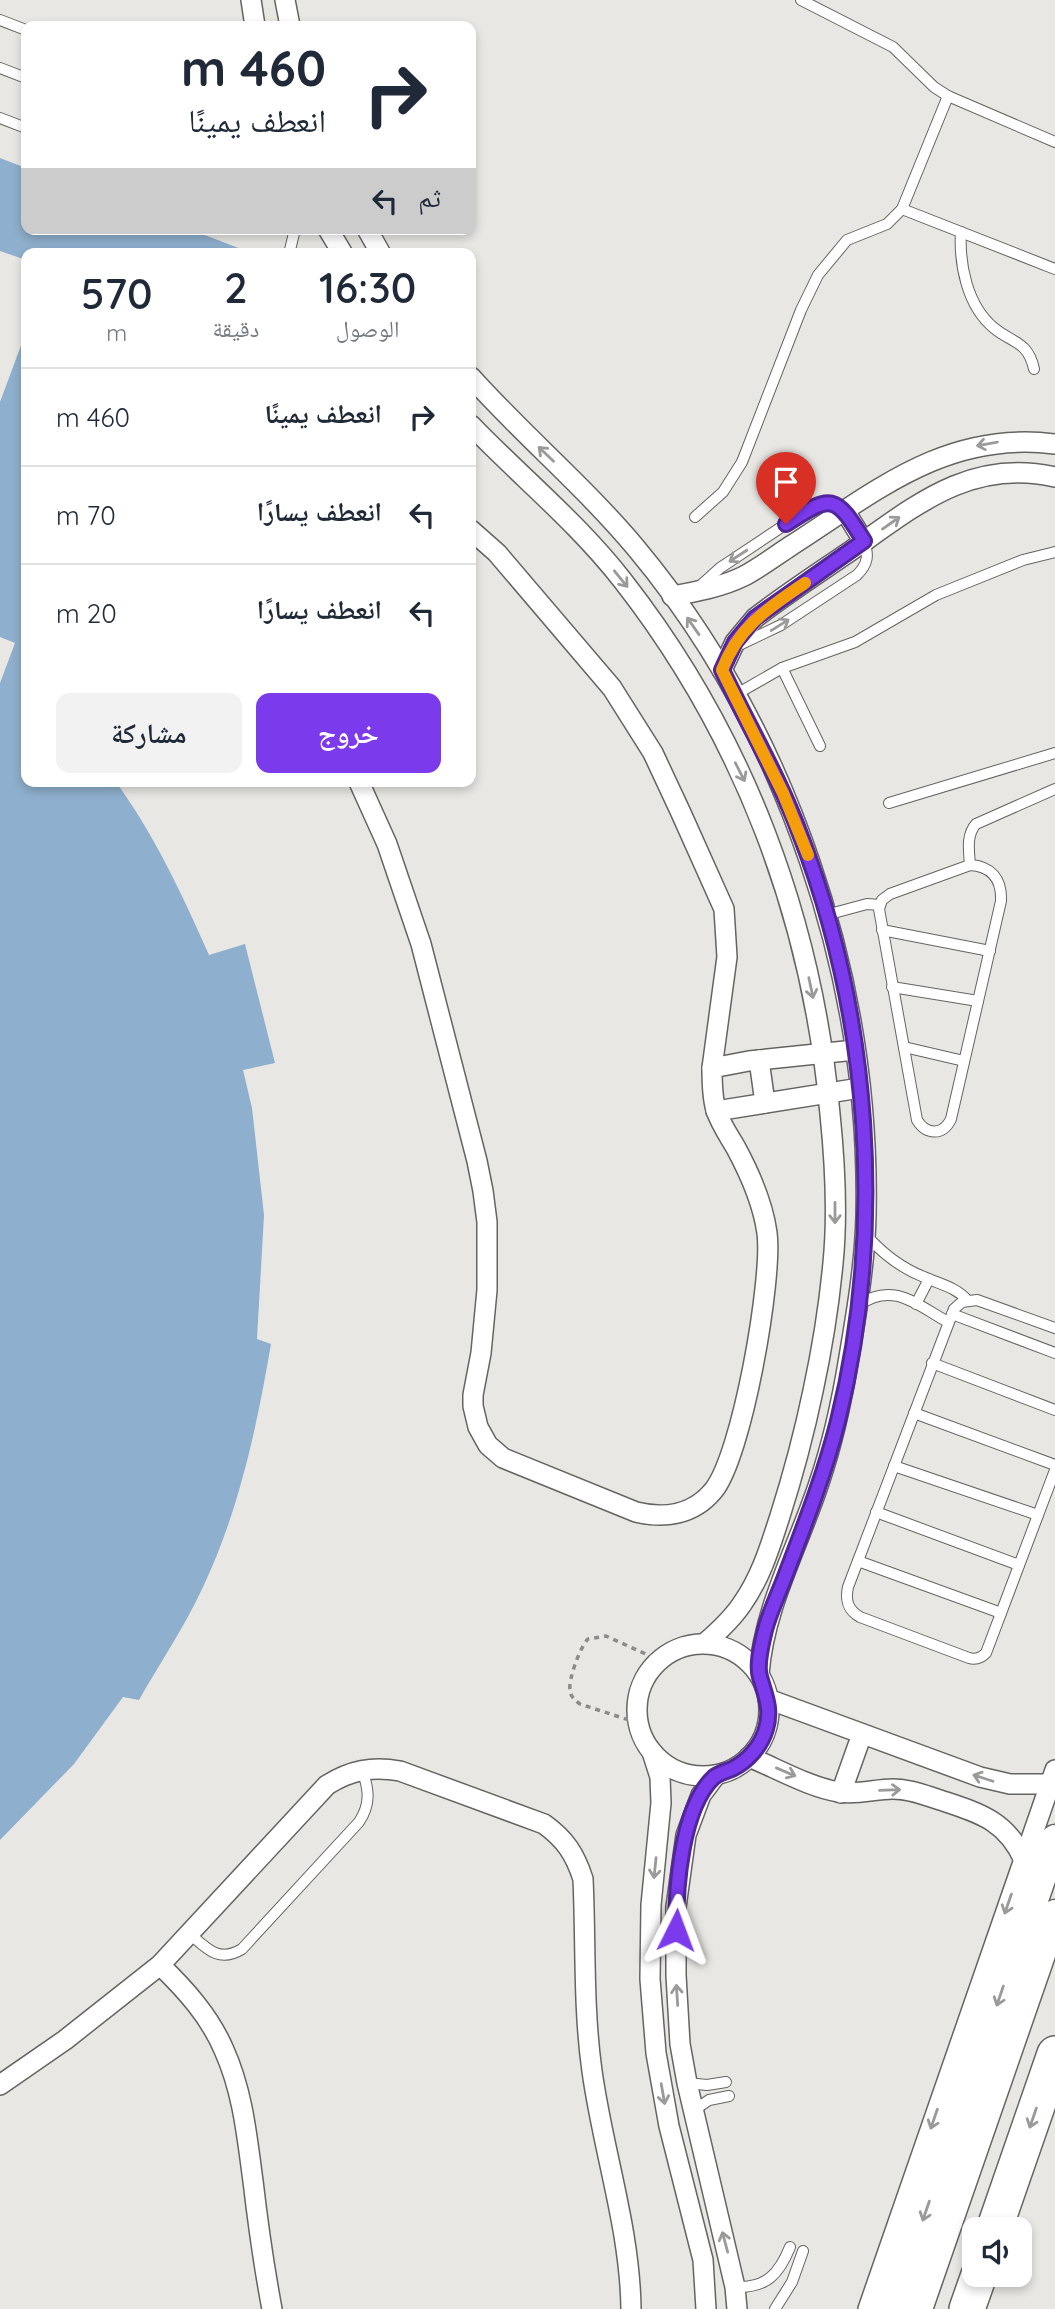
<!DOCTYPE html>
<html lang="ar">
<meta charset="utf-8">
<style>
body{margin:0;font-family:Quicksand,"Noto Naskh Arabic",sans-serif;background:#f2f2f3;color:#1f2937;direction:rtl;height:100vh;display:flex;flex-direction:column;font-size:26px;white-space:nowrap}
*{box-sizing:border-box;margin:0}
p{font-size:23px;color:#747a83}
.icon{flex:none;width:38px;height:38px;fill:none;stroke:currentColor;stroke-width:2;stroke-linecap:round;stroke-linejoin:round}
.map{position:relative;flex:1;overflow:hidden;direction:ltr}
.sheet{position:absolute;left:21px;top:248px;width:455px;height:539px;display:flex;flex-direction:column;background:#fff;border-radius:14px;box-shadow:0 4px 10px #0003;direction:rtl}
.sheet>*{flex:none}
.guide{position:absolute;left:21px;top:21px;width:455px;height:214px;border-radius:14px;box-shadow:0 4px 10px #0003;direction:rtl;background:#fff;color:#1f2937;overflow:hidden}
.buttons{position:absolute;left:962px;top:2217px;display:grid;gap:14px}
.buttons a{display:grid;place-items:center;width:70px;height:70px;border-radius:14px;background:#fff;box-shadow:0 4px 10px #0003;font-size:35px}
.pin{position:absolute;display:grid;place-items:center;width:60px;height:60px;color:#fff;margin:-72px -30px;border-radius:50% 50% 50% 0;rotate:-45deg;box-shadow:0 0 7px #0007}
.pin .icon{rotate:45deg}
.me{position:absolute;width:77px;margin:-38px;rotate:3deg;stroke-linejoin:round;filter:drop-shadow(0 0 5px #0008)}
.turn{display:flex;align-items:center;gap:24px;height:147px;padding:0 35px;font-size:32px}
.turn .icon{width:91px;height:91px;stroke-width:2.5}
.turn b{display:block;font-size:49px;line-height:60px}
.then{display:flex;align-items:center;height:66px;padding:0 35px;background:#0003;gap:14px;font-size:26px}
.eta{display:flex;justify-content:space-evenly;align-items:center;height:119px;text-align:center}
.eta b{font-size:42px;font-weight:600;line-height:49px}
.button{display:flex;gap:14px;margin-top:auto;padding:14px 35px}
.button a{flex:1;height:80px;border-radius:14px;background:#7c3aed;color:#fff;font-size:28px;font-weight:600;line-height:80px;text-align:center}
.button a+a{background:#f2f2f3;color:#1f2937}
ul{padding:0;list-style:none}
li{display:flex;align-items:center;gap:21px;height:98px;padding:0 35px;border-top:2px solid #e0e1e3}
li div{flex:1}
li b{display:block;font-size:26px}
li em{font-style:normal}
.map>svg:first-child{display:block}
</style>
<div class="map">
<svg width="1055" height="2309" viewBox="0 0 1055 2309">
<rect width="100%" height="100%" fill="#e8e7e4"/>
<!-- water -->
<g fill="#8eafcd">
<path d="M0,158L26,168V229H189L249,252V254H26V260L0,251Z"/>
<path d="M26,332V782H116C155,836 182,894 209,955L245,944L275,1063L243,1070L252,1108L264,1215L257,1339L271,1344C257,1426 239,1511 203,1587C185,1626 160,1663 139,1700L123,1697L74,1764L0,1840V683L15,643L0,637V402Z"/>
</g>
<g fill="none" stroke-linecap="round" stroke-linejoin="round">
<!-- lane casing -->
<g stroke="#656461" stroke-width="12">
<g id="lane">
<path d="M801,0L893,47L934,87L948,96L1055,142"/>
<path d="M0,20L26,30"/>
<path d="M0,68L26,78"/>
<path d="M0,118L26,128"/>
<path d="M902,209L1055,269"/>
<path d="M961,232C959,264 967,306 994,328C1012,343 1028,341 1034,369"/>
<path d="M289,254L295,229"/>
<path d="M695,517L723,492L742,462L801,310L818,275L847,240L887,224L902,209L948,96"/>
<path d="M699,587L720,568L813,506L830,503L844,510"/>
<path d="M735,647L781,625L857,575C868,564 869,555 864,542"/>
<path d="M782,668L820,746"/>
<path d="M735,695L782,668L855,642L936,595L1023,560L1055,552"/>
<path d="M889,803L1055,753"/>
<path d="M970,865C991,866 1002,879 1001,901L951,1119C943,1136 926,1135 917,1120L879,909L882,900L890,894Z"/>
<path d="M970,865C969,851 966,835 976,824L1055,789"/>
<path d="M826,915L867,904L880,905"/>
<path d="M882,930L990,951"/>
<path d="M892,987L978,1001"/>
<path d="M904,1047L964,1061"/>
<path d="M866,1235C882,1253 901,1268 924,1277C939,1284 956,1287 967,1300"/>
<path d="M916,1304L929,1279"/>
<path d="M859,1305C893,1281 917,1305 948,1322"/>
<path d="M952,1314L1055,1353"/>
<path d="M1055,1328L977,1300L962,1302L954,1309L848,1587C845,1601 848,1610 860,1617L969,1658C976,1660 981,1658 986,1653L1055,1470"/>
<path d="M932,1363L1055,1410"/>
<path d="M914,1413L1055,1465"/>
<path d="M894,1466L1038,1515"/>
<path d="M876,1512L1019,1565"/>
<path d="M858,1561L1001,1613"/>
<path d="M190,1934C207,1949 219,1963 242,1949L359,1822C371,1804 369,1789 362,1770"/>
<path d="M687,2083L707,2085L726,2082"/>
<path d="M693,2111L709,2100L729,2096"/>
<path d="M735,2287C767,2288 779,2274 790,2247"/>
<path d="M775,2309L792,2282L803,2251"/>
</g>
</g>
<!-- street casing -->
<g stroke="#656461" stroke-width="22">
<g id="street">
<path d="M251,0L255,26"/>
<path d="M285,0L290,26"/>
<path d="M328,229L343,254"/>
<path d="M367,229L381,254"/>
<path d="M471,377C524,436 585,487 636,548C787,729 871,979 866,1215C865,1262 857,1310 849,1357C842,1400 833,1442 819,1483C798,1547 764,1607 759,1674"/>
<path d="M471,425C521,477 578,523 623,581C744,736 812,918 830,1114C835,1163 838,1214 833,1263C829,1306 822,1349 813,1391C804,1434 793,1475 780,1516C770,1547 761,1577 742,1604C732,1619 719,1631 705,1643"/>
<path d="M845,511L864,542"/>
<path d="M471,530L497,553L612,688L653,753L681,813L724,909L727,957L712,1068"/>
<path d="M672,596C696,592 722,587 744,576C759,568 774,557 789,547C875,492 946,430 1055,444"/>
<path d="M722,670L735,642L755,618C786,594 820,572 852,550C916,505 971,458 1055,477"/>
<path d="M359,782L387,844L421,944L477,1161L483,1191L487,1222V1290L481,1353L473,1395V1406L478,1427L488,1445L503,1458L636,1512C664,1519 693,1515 713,1491C742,1457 773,1278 767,1233C763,1203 750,1174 736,1148C729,1136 720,1123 716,1110C712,1097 712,1081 712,1068L749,1061L855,1050"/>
<path d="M759,1060L765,1103"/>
<path d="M716,1111L860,1088"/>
<circle cx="703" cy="1710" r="66"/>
<path d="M768,1699L980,1777L1010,1784H1050"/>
<path d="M652,1752L660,1777L661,1803L651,1905L650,1979L656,2053L669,2126L703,2260L706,2309"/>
<path d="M749,1757C776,1768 811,1788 839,1792C858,1795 875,1789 893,1789C910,1789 924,1795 940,1800C979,1813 1006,1820 1024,1860"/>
<path d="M716,1775L701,1795L686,1835L676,1907V1975L680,2044L687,2083L735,2287L737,2309"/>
<path d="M841,1793L862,1734"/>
<path d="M160,1965C186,1990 210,2017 224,2050C243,2092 247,2137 253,2181C258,2224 264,2267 272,2309"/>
<path d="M0,2085L65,2040L160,1965L327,1785C351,1770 372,1766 400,1771L544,1824C565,1839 575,1854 583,1879C586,1943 583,2007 592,2071C603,2151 630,2228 631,2309"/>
<path d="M868,2309L1055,1770"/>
</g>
</g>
<!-- secondary casing -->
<g stroke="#656461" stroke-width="31">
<g id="secondary">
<path d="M892,2309L1055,1839"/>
<path d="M918,2309L1055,1914"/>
</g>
</g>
<!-- highway casing -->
<g stroke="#656461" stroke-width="38">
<g id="highway">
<path d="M994,2230L1055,2054"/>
<path d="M967,2309L979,2275"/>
</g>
</g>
<!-- path -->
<path stroke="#8c8b89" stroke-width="3.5" stroke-dasharray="5 5" stroke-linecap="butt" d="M638,1723L580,1704C575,1700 571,1697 570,1691C568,1680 580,1647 588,1639L606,1636L659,1660"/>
<!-- lane -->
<use href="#lane" stroke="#fff" stroke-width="10"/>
<!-- street -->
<use href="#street" stroke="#fff" stroke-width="19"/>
<!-- secondary -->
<use href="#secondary" stroke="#fff" stroke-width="28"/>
<!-- highway -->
<use href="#highway" stroke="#fff" stroke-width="35"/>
</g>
<!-- one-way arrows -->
<defs><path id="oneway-shaft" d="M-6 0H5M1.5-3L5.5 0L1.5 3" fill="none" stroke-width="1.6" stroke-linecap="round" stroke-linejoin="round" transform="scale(1.75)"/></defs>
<g stroke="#9a9a98">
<use href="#oneway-shaft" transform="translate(987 444) rotate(170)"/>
<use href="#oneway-shaft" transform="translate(546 454) rotate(-136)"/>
<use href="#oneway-shaft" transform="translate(891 523) rotate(-35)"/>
<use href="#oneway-shaft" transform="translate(738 556) rotate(147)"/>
<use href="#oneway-shaft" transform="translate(621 579) rotate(51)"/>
<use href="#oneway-shaft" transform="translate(780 625) rotate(-32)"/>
<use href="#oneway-shaft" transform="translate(693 626) rotate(-125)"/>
<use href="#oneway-shaft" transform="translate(740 772) rotate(63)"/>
<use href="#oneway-shaft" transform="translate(811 988) rotate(78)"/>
<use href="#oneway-shaft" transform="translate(835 1213) rotate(90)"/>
<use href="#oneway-shaft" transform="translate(786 1772) rotate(23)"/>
<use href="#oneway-shaft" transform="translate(983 1778) rotate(-162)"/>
<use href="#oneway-shaft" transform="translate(890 1790) rotate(-2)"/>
<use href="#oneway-shaft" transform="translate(655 1868) rotate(96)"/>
<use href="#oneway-shaft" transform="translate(1008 1904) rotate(109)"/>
<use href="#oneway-shaft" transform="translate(677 1995) rotate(-94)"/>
<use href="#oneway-shaft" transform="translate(1000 1996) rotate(109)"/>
<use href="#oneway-shaft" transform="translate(663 2094) rotate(80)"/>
<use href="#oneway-shaft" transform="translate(1033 2118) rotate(109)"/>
<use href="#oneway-shaft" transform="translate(934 2119) rotate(109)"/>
<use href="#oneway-shaft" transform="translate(926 2211) rotate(109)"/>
<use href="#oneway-shaft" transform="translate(725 2242) rotate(-105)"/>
</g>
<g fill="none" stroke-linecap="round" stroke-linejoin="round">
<!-- route casing -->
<g stroke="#51269a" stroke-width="18">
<path id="route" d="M676,1930C676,1887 681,1808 714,1777C719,1773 727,1771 732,1769C748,1761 761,1746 766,1729C772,1709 765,1695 760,1677C756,1664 762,1643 765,1630C770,1611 779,1593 786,1574C805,1524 825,1473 838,1421C885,1230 871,1018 800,834C779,777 748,725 722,670L735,642L755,618L864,541C835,494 832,494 786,524"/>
</g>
<!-- route -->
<use href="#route" stroke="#7c3aed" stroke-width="12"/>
<!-- slow -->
<path stroke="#f59e0b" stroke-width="12" d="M805,583C767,609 739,626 722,670L783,793L808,855"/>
</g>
</svg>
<div class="buttons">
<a><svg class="icon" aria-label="sound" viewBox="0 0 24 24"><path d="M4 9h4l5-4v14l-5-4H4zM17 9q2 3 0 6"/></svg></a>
</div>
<div class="pin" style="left:786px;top:524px;background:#d93025"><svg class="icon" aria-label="arrive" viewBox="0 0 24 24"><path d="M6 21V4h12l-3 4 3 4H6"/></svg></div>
<svg class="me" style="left:676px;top:1930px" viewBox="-20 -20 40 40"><path d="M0-17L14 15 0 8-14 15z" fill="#7c3aed" stroke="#fff" stroke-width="4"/></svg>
<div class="guide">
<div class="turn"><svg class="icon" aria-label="right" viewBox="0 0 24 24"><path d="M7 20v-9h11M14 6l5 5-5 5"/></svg><div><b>460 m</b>انعطف يمينًا</div></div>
<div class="then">ثم<svg class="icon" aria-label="left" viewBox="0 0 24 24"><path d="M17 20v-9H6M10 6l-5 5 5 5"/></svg></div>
</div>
<section class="sheet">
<div class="eta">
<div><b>16:30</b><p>الوصول</p></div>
<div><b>2</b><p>دقيقة</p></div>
<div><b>570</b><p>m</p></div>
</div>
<ul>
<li><svg class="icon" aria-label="right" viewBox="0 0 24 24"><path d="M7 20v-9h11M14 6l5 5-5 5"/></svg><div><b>انعطف يمينًا</b></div><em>460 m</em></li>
<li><svg class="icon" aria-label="left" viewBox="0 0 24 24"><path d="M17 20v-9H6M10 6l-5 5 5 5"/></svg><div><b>انعطف يسارًا</b></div><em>70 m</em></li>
<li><svg class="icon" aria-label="left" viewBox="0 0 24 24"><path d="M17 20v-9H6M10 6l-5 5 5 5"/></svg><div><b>انعطف يسارًا</b></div><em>20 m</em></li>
</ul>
<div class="button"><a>خروج</a><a>مشاركة</a></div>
</section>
</div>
